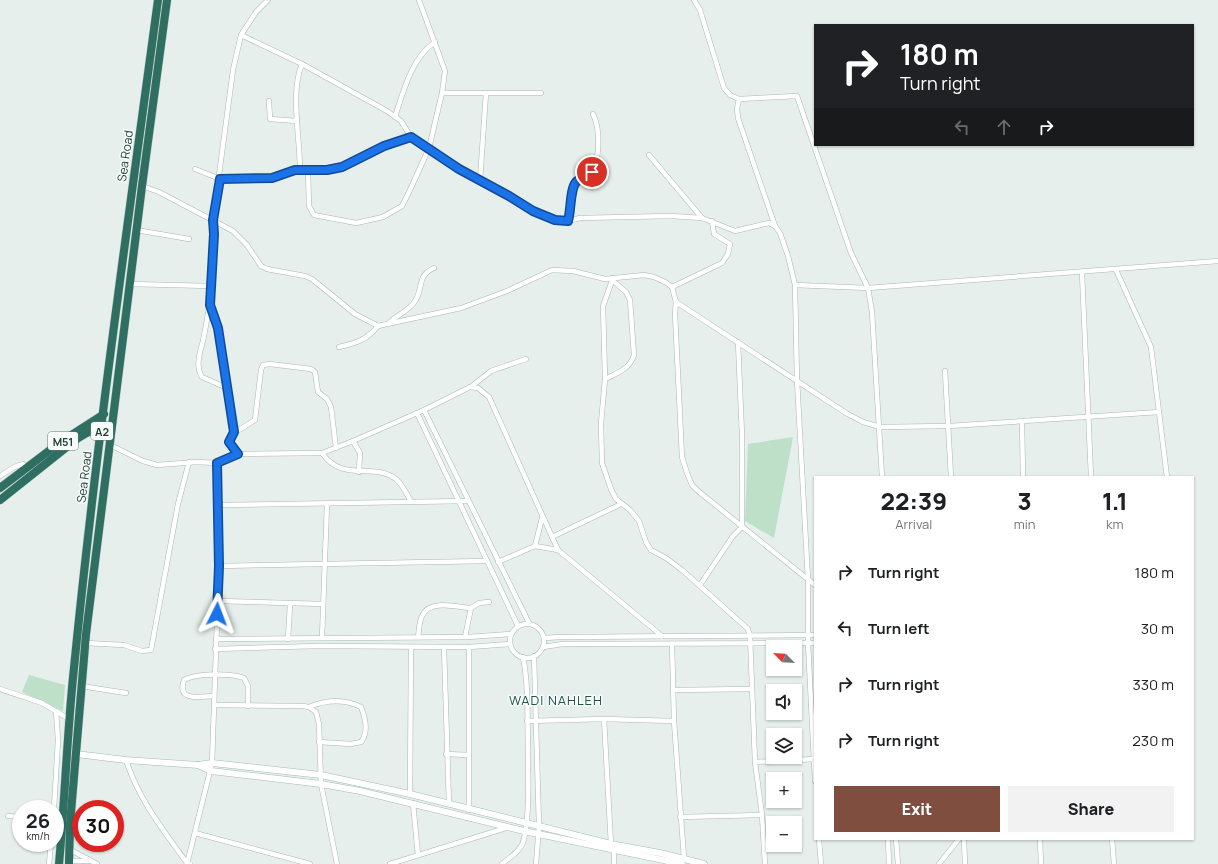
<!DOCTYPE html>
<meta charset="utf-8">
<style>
body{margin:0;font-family:Manrope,sans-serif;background:#f2f2f2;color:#202124;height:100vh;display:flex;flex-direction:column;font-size:15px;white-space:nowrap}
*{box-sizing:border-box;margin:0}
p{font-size:13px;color:#757577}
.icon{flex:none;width:22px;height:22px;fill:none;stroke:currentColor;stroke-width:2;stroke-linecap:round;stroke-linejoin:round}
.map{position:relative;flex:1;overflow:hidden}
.drawer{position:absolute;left:814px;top:476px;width:380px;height:364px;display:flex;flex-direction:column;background:#fff;border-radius:0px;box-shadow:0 1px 3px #0004}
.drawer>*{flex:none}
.guide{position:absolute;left:814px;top:24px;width:380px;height:122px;border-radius:0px;box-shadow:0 1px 3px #0004;background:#202124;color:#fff;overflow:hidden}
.needle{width:26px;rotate:294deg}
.buttons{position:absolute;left:766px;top:640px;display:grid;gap:8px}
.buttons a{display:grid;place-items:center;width:36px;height:36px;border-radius:0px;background:#fff;box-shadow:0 1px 3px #0004;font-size:20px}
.speed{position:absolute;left:12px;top:800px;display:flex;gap:8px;font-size:20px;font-weight:700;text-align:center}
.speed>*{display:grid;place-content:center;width:52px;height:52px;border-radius:50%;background:#fff;box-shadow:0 1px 3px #0004;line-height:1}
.speed small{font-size:10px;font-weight:400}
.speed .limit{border:6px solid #d22;background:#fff;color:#111}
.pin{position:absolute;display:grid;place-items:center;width:34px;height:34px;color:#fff;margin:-17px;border:2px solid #fff;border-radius:50%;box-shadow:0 1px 4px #0007}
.me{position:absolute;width:44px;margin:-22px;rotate:3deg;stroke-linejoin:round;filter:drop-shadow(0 0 3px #0008)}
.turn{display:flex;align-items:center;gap:14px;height:84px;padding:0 20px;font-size:18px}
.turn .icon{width:52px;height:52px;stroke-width:2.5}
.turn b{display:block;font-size:28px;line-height:34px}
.lanes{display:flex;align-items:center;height:38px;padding:0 20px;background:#0003;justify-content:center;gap:20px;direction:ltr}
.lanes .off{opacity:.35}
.eta{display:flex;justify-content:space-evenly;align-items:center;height:68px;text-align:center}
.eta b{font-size:24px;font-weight:800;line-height:28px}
.button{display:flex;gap:8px;margin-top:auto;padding:8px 20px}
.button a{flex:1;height:46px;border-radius:0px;background:#7f4e3f;color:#fff;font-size:16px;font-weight:800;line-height:46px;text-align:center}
.button a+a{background:#f2f2f2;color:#202124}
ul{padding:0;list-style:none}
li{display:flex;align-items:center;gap:12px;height:56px;padding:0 20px}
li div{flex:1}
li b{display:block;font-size:15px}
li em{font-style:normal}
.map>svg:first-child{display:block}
</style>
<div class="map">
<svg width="1218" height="864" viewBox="0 0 1218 864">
<rect width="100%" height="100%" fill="#e6efeb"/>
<!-- green -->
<g fill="#bfe0c8">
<path d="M793,437L774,538L745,521L748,444Z"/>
<path d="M29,675L65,685L63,711L22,692Z"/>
</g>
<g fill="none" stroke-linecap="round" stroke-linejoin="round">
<!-- street casing -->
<g stroke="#a8b8b2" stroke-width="5.5">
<g id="street">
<path d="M694,0L700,10L724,88L730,95L739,99L797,96L851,253L868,288L872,312L882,477"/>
<path d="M241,35L302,64L387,111L401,121L411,137L459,169L509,196L533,211L555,219L568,221L580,218L671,216L702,218L735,231L769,223L775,226L780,233L788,256L795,285L797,380L808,580V643L815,781"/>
<path d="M442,93H541"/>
<path d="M739,99L737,109L738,118L775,226"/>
<path d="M269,101L270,119L297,121"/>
<path d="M395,117C403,92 412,57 435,42"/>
<path d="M649,155L702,218"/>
<path d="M195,169L220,179L272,178L295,170H327L342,167L384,146L411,137"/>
<path d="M300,169C300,139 290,91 302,64"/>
<path d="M308,170L309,206L314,215L356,223L383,217L402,206L410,190L429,148L442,93L445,71L419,0"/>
<path d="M480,180L486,93"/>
<path d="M142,186L159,192L233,231L247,245L261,266L267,269L305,276L312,279L355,314L378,326L461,308L507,291L552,270L573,271L605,279L644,275L654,277L665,282L672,287L676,302L675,314L682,457L687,473L692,485L698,491L815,585"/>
<path d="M568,221L574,187L579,180L590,176C600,162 601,130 593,114"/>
<path d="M136,230L189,239"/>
<path d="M1116,270L1151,347L1167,477"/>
<path d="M1082,273L1091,477"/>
<path d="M613,278L603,306L605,379L601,424L602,463L611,489L616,499L630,510L639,521L646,542L651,550L666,558L682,570L748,629L750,636L755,762L762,815L765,864"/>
<path d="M130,284L211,286"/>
<path d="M795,285L868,288L1218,261"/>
<path d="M672,287L722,263L728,254L730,244L714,234L712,221"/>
<path d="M676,302L846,413L863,422L880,427L949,426L1159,412"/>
<path d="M210,305L218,328L234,433"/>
<path d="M389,323C396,316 407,311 413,304C425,290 415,276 434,268"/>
<path d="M339,347C356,343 367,340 378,326"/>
<path d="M945,371L951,477"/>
<path d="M605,379C617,373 630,369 634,355L630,300L626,292L612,280"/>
<path d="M472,386L491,371L526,359"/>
<path d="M227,388L202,377C195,366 200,352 203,341C211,302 217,260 213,220L233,70L241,35L256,12L268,0"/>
<path d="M424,410L529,623"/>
<path d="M417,413L518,626"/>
<path d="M1022,422L1023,477"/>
<path d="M353,441L360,453L359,472"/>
<path d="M110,445L143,461L157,465L197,462L217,463L238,454L322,453L353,441L424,410L470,387L478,388L489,397L558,550"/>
<path d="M322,453C342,483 374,462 396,479C403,485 407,494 411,502"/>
<path d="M238,454L231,447L229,440L234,433L255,420L261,370L263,365L270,364L311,369L315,372L318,392L327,399L331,407L336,448"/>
<path d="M0,476L14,467L23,464"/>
<path d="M218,505L467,501"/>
<path d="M552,537L621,504"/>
<path d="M535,546L558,550L662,636"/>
<path d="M498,562L535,546L542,518"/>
<path d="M219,566L487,561"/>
<path d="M700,585L733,536L742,527V435L738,342"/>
<path d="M218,601L323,604"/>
<circle cx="527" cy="641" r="17"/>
<path d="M418,637C419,631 419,622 422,616C429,599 457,607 471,608"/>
<path d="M465,637L471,608L479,603L489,602"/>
<path d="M322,638L327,504"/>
<path d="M544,638L561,637L815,635"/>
<path d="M216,639L468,637L511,634"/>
<path d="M288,639L290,605"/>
<path d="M85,643L124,645L142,651L151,650L178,504L189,462"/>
<path d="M672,644L674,721L684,858"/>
<path d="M444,647L449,804"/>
<path d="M543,647L563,644L815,643"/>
<path d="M215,649L318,646L469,647L510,644"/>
<path d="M534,656L539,826L536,864"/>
<path d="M81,686L126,693"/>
<path d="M0,689L42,703L69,719"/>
<path d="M674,690L751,689"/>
<path d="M214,696C202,696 176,703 184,680C196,673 231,673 244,678L248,686V706"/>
<path d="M214,705L303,706L309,707L316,712L319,724L321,784L337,864"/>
<path d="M309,707C326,700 344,699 361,707C365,717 369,732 361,742L351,744L319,742"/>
<path d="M604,719L611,844"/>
<path d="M527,721L604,719L674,721"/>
<path d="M446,754L469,755"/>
<path d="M126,760C139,800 163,830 187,863L190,864"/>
<path d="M755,762L815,759"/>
<path d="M410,794L411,647"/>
<path d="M413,803L418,855"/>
<path d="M54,809L58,740L56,711"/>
<path d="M469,810V647"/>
<path d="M8,816L21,817"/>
<path d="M680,817L762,815"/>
<path d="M195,833L310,864"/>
<path d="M819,839L821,864"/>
<path d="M888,839L889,864"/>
<path d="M896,839L898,864"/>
<path d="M964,839L965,864"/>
<path d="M1040,839L1041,864"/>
<path d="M1112,839L1114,864"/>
<path d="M69,849L97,864"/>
<path d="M614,850V864"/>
<path d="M69,861H89"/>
<path d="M49,864L51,843"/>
<path d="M187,864L212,763L219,566L217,463"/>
<path d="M390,864L509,827"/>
<path d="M502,864C510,857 522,850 524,839C530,810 528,779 528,750C527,719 529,687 523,657"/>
<path d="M939,864L959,839"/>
</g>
</g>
<!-- secondary casing -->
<g stroke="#a4bbb3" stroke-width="7">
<g id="secondary">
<path d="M76,754L126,760L198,765L212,763L321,775L410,794L611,844L660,853L704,864"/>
<path d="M198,765L211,771L321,784L360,791L524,831L682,864"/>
</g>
</g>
<!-- highway casing -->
<g stroke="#c2cac8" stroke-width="9">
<g id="highway">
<path d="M0,488L62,441L104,414"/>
<path d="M0,500L78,438C86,433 97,426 107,427"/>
<path d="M59,864C65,799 67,733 74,668C96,445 128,222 158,0"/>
<path d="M69,864L70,824L86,634L142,186L167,0"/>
</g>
</g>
<!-- street -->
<use href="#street" stroke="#fff" stroke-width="4.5"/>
<!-- secondary -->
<use href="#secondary" stroke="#fff" stroke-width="6"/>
<!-- highway -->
<use href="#highway" stroke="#2f6f62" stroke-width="8"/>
</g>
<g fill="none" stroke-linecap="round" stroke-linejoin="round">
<!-- route casing -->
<g stroke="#114b97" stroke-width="10">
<path id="route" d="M217,614L219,566L217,463L238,454L229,442L234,432L218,328L210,305L214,234L213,220L220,179L272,178L295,170H327L342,167L384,146L411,137L459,169L509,196L533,211L555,220L568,221C571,211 570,189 576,182C580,177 588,178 592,172"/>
</g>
<!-- route -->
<use href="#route" stroke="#1a73e8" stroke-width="7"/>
</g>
<g text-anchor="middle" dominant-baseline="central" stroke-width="3" stroke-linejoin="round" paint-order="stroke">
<!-- shield labels -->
<g fill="#f7fbf9" stroke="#637a73" stroke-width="1">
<rect x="91" y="422" width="22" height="18" rx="3"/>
<rect x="48" y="432" width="30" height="18" rx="3"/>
</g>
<g font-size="11" font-weight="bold" fill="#24423a">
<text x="102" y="431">A2</text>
<text x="63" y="441">M51</text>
</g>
<!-- street labels -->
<g font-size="12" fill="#24423a" stroke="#f7fbf9">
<text transform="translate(125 156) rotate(-82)">Sea Road</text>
<text transform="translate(84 477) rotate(-83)">Sea Road</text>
</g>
<!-- neighbourhood labels -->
<g font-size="13" letter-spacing="1" fill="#1f5548" stroke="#f7fbf9">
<text x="556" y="700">WADI NAHLEH</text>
</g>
</g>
</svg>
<div class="buttons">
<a><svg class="needle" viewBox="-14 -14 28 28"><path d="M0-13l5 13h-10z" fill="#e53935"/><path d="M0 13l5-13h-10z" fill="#757577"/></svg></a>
<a><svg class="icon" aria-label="sound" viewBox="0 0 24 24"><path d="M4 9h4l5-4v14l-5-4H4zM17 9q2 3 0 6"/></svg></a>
<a><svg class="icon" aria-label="layers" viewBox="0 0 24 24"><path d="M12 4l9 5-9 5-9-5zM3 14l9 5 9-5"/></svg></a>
<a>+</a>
<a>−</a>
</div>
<div class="speed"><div>26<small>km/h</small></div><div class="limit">30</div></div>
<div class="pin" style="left:592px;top:172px;background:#d93025"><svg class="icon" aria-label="arrive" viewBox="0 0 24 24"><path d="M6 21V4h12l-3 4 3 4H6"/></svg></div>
<svg class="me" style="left:217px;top:614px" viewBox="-20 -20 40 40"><path d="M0-17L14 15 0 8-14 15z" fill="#1a73e8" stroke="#fff" stroke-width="4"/></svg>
<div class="guide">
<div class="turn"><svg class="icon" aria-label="right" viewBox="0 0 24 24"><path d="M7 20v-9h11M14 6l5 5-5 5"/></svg><div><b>180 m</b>Turn right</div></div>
<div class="lanes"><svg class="icon off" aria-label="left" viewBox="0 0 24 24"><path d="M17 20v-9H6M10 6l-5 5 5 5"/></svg><svg class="icon off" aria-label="ahead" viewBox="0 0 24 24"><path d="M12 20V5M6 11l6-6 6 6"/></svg><svg class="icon" aria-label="right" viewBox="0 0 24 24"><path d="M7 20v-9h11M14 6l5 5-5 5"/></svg></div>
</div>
<section class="drawer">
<div class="eta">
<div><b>22:39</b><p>Arrival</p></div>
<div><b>3</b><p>min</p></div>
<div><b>1.1</b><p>km</p></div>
</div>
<ul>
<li><svg class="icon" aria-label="right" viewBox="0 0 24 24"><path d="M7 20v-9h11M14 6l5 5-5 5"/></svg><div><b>Turn right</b></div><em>180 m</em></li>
<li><svg class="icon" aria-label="left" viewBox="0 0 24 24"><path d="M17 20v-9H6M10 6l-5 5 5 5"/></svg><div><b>Turn left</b></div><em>30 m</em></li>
<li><svg class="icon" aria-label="right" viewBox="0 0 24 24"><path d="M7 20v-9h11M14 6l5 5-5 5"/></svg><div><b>Turn right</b></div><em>330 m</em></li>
<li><svg class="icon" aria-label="right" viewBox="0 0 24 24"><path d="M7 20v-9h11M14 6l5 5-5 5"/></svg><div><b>Turn right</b></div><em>230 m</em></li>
</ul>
<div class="button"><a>Exit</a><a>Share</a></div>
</section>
</div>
